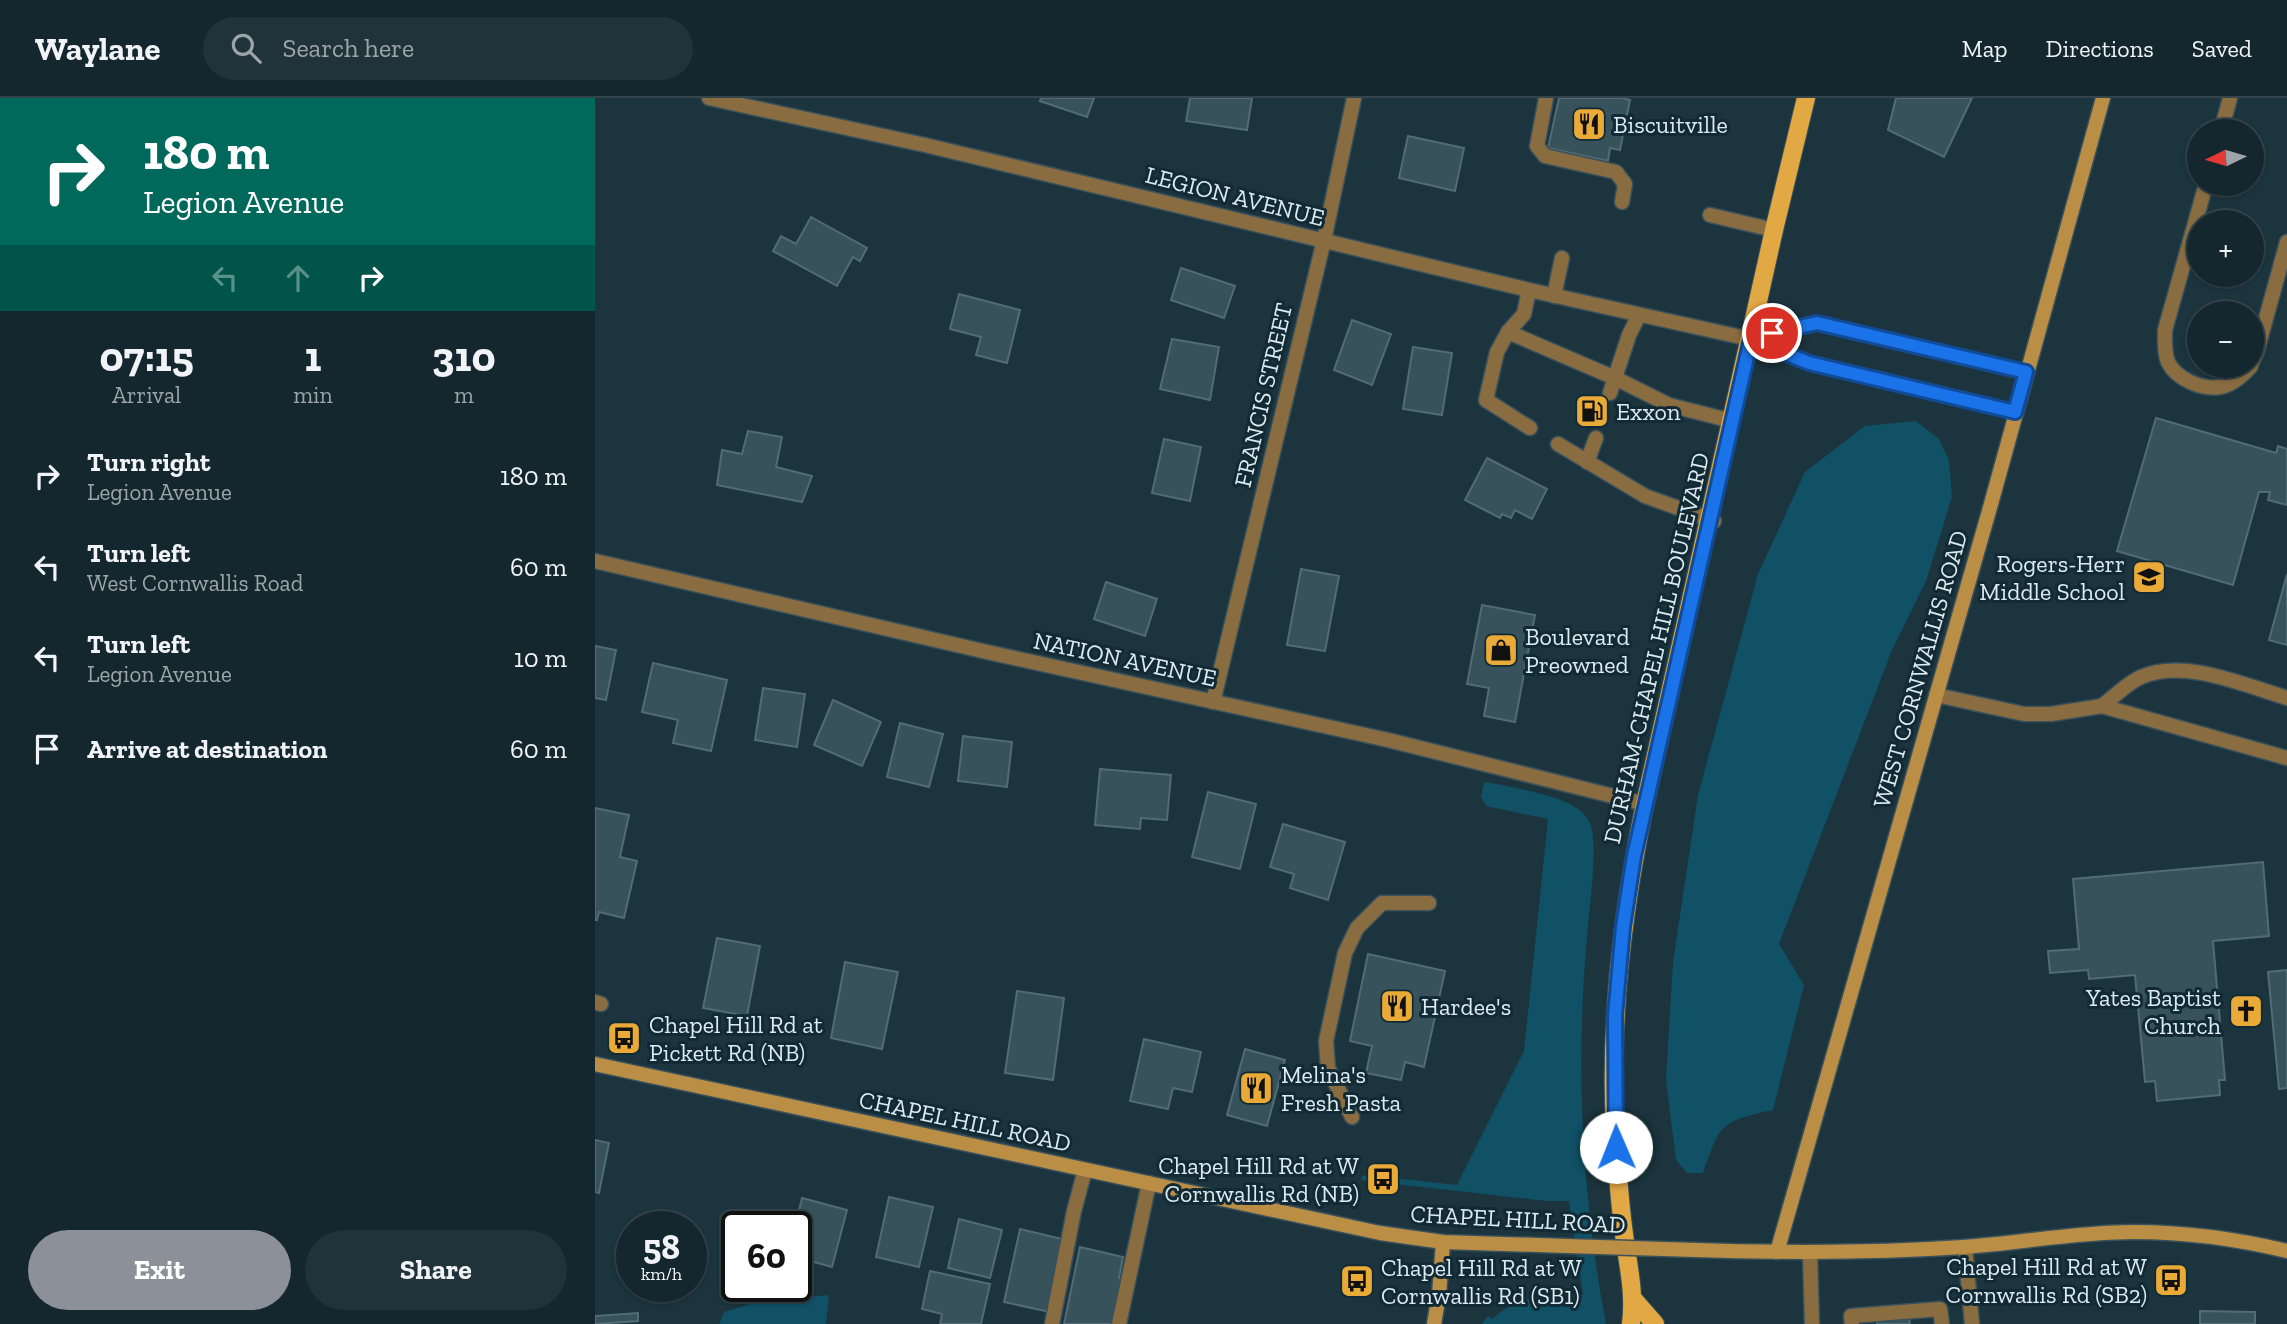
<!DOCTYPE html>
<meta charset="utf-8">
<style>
body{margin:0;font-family:"Zilla Slab",serif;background:#21333a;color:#f1f3f6;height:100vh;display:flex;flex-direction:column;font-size:26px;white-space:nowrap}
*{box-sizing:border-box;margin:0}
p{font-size:23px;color:#9da5aa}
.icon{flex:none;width:38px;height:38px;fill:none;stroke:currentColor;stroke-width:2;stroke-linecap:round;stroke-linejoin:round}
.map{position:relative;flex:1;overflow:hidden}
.drawer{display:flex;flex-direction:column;background:#14272e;width:595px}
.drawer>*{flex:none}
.top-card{background:#00695c;color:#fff;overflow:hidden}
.needle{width:46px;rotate:265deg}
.buttons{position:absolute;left:1592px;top:21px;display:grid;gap:14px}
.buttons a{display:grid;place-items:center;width:77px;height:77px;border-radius:50%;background:#14272e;box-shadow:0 2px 5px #0004,0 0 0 2px #33444a;font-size:35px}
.speed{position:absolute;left:21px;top:1113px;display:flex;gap:14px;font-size:35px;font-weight:700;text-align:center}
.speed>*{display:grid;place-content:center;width:91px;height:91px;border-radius:50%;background:#14272e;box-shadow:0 2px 5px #0004,0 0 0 2px #33444a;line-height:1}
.speed small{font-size:18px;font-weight:400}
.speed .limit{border:4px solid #111;border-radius:10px;background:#fff;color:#111}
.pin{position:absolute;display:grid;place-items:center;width:60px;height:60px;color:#fff;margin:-30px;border:4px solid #fff;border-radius:50%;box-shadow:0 2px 7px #0007}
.me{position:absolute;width:77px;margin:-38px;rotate:359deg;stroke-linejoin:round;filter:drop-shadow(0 0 5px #0008)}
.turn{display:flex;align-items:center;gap:24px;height:147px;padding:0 28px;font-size:32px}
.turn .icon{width:91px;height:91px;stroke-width:2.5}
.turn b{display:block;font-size:49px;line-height:60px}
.lanes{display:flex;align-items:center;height:66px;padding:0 28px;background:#0003;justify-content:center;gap:35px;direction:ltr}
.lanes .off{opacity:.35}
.eta{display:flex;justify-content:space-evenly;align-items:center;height:119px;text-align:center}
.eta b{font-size:42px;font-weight:800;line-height:49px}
.primary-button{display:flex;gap:14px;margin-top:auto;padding:14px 28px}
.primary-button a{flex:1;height:80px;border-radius:42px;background:#8c9099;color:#fff;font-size:28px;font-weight:800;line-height:80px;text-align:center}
.primary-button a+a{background:#21333a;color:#f1f3f6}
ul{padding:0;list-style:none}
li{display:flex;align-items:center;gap:21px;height:91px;padding:0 28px}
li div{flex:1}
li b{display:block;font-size:26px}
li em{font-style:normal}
header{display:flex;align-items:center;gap:42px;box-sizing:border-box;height:98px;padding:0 35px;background:#14272e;border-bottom:2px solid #33444a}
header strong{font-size:33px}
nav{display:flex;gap:38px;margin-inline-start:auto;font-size:24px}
.search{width:490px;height:63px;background:#21333a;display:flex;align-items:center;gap:18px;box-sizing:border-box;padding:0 24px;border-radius:38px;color:#9da5aa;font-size:26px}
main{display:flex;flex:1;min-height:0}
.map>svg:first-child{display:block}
</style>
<header>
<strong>Waylane</strong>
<div class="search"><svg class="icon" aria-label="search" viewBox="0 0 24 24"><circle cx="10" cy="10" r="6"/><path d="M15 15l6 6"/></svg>Search here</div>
<nav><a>Map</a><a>Directions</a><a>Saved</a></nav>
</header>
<main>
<section class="drawer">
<div class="top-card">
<div class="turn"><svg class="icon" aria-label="right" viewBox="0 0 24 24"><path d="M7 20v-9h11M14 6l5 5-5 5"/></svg><div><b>180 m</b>Legion Avenue</div></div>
<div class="lanes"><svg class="icon off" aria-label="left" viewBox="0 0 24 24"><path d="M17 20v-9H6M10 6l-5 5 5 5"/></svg><svg class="icon off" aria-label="ahead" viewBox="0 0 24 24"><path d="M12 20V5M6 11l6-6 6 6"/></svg><svg class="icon" aria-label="right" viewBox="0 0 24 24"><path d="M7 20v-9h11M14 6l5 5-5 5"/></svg></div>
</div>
<div class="eta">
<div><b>07:15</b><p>Arrival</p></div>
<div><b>1</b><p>min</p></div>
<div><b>310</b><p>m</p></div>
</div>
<ul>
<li><svg class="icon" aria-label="right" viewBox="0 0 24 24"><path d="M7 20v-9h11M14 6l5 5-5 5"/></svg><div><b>Turn right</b><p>Legion Avenue</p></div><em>180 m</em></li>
<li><svg class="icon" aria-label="left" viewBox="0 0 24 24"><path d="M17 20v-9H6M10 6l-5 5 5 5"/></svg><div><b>Turn left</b><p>West Cornwallis Road</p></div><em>60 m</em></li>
<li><svg class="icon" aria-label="left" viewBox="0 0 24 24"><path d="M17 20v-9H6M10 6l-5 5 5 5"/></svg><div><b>Turn left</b><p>Legion Avenue</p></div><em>10 m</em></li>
<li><svg class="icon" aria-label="arrive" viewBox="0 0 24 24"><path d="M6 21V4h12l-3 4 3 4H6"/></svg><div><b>Arrive at destination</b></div><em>60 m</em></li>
</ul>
<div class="primary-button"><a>Exit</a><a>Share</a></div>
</section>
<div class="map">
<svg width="1692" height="1226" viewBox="0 0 1692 1226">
<rect width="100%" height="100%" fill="#1b343e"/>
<!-- green -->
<g fill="#105166">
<path d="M1321,323L1344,341L1354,362L1357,399L1331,483L1297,552L1184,846L1209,887L1178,1012C1125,1024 1126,1024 1108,1075H1092L1081,1062L1071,982L1078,864L1103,697L1163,476L1210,374L1270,328Z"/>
<path d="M892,684C920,691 981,697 994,723C1004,741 995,805 993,828C980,962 986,1094 1011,1226H887L893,1218L898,1221C922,1197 956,1195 988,1197L974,1103H952L766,1082L767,1078L771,1077L862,1087L929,953L953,721L891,708L886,699L889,685Z"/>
<path d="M234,1197L231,1226H124L129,1214L165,1203Z"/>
</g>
<!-- building -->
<g fill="#38525c" stroke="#516c77" stroke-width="2">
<path d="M446,0H499L492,19L445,3Z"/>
<path d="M595,0H657L652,32L591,23Z"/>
<path d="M964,0H1027L1035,2L1025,52L1015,50L1013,63L953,50Z"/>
<path d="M1301,0H1377L1349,59L1293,32Z"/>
<path d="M813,38L869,50L860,93L804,80Z"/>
<path d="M216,119L272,150L265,163L258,159L242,188L178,153L186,138L201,146Z"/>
<path d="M586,170L640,188L629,220L576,202Z"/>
<path d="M364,196L425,212L412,265L381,257L386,239L355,231Z"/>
<path d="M757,222L796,236L777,287L739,272Z"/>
<path d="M577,241L624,249L615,302L565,291Z"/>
<path d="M818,249L857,255L847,317L808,311Z"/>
<path d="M1561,320L1681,355L1683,348L1692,351V407L1673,402L1675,394H1664L1638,487L1522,453Z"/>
<path d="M153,333L187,339L181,369L217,378L207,404L122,387L127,352L147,356Z"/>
<path d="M569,341L606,349L595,403L557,395Z"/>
<path d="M892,360L952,391L937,421L920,412L916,420L907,416L905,420L870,402Z"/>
<path d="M706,471L744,478L730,553L692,547Z"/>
<path d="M1692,476V547L1674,542Z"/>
<path d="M511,484L562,501L550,538L499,521Z"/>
<path d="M887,507L940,517L920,624L889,618L894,590L872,586Z"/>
<path d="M0,548L21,552L11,602L0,600Z"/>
<path d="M58,565L132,582L116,653L78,645L83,622L47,614Z"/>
<path d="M168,590L210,596L202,649L160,642Z"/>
<path d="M238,602L286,624L267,668L219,647Z"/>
<path d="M305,625L348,636L334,689L292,679Z"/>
<path d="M368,638L417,644L412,689L363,683Z"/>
<path d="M505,671L576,677L572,722L546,720L545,731L500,727Z"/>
<path d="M613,694L661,706L645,771L597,759Z"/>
<path d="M0,710L34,717L25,759L42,763L29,820L4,814L2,822H0Z"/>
<path d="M688,726L750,744L733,802L695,790L699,776L675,769Z"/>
<path d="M1668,764L1674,838L1618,843L1630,982H1624L1625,997L1562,1003L1560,983L1550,984L1540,877L1494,881L1493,872L1455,875L1453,853L1484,851L1478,781Z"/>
<path d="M122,840L165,848L152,918L108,910Z"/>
<path d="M773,856L850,873L829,969L810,964L806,982L771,975L777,948L755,943Z"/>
<path d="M250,864L303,874L287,951L236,940Z"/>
<path d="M1692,872V990L1684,991L1673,874Z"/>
<path d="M422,893L469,900L458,982L410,975Z"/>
<path d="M549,941L606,954L597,994L578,990L573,1011L535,1003Z"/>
<path d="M650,951L690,962L672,1028L632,1017Z"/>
<path d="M0,1042L14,1045L4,1095L0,1094Z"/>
<path d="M294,1099L338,1109L324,1169L281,1159Z"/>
<path d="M207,1100L252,1112L237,1169L201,1159L200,1129Z"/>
<path d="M364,1121L407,1132L395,1180L353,1170Z"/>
<path d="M425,1131L471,1142L455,1214L409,1204Z"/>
<rect x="139" y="1137" width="3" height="33"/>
<path d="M485,1149L528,1159L524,1180L531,1181L521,1226H469Z"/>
<path d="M335,1173L395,1186L386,1226H345L347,1216L327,1211Z"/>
<path d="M1605,1213L1660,1214V1226H1605Z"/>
<path d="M43,1215V1223L0,1226V1218Z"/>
<path d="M1314,1219L1315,1226H1282V1223Z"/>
</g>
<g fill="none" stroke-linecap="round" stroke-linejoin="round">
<!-- lane casing -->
<g stroke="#3a515b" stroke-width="17">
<g id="lane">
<path d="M951,0L942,48L950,58L1021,74L1030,86L1027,104"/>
<path d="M1626,33L1635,0"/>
<path d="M1611,86L1570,232C1570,243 1569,254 1573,264C1581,281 1607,292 1625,289C1637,287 1648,277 1656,268"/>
<path d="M1115,117L1179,132"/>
<path d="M934,192L929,216L913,234L902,254L891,302L935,330"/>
<path d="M959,198L967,160"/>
<path d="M913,234L1020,280L1074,307L1137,323"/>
<path d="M1657,264L1662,253L1692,144"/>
<path d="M1015,295L1034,237L1044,217"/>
<path d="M963,346L1050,398L1119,423"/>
<path d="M992,364L1001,340"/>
<path d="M1341,597L1429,616H1456L1507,608L1692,660"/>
<path d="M1507,608C1519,599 1532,585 1546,579C1589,560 1649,587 1692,600"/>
<path d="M0,904L6,906"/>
<path d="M757,1019L733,970L731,943L750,855L762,830L787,805H834"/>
<path d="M1370,1149L1377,1226"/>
<path d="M1215,1155L1217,1226"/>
<path d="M457,1226L479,1113L490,1072"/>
<path d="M524,1226L554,1085"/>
<path d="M1257,1226L1256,1218L1345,1211L1347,1226"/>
</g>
</g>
<!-- street casing -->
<g stroke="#3a515b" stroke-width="17">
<g id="street">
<path d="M114,0L330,47L934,192L1155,241"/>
<path d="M0,463L392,554L793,642L1050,706"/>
<path d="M618,604L729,142L759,0"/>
</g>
</g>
<!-- secondary casing -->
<g stroke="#3a515b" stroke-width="17">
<g id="secondary">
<path d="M1155,241L1221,225L1431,274"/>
<path d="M1155,241L1215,265L1420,314"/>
<path d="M0,966L785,1135L848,1144L972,1148"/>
<path d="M1101,1152C1191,1155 1279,1155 1368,1149C1425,1145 1482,1134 1539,1134C1590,1134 1642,1141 1692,1153"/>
<path d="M1182,1154L1396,406L1508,0"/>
<path d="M839,1226L844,1197L848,1144"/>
</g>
</g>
<!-- primary casing -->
<g stroke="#3a515b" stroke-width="20">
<g id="primary">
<path d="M1039,1202L1060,1226"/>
<path d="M1036,1226C1040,1194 1033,1168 1029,1136C1025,1108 1023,1079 1021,1051C1013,935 1026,819 1050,706L1179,132L1211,0"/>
</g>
</g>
<!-- lane -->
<use href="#lane" stroke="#896d41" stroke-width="14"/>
<!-- street -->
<use href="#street" stroke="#896d41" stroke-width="14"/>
<!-- secondary -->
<use href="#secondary" stroke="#bb8e45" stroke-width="14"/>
<!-- primary -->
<use href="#primary" stroke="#e2a844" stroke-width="18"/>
<!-- secondary-bridge casing -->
<g stroke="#3a515b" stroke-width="17" stroke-linecap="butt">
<path id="secondary-bridge" d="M972,1148L1101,1152"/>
</g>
<!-- secondary-bridge -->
<use href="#secondary-bridge" stroke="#bb8e45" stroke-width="14"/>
</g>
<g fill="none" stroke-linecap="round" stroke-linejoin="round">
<!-- route casing -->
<g stroke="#114b97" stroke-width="18">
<path id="route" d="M1021,1049L1020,918L1028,829L1039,758L1156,241L1214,265L1420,314L1431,274L1222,225L1177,235"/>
</g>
<!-- route -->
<use href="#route" stroke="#1a73e8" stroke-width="12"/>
</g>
<!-- icons -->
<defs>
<g id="restaurant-square" transform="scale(1.75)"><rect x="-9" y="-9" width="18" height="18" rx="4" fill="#e9aa38" stroke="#112a33"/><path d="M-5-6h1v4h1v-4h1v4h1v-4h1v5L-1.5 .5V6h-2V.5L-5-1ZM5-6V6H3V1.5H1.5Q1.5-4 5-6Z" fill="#111"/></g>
<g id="fuel-square" transform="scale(1.75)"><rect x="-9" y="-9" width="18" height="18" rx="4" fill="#e9aa38" stroke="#112a33"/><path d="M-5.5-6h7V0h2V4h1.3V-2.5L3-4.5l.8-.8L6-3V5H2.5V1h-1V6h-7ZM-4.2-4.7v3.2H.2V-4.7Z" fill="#111"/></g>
<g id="school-square" transform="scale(1.75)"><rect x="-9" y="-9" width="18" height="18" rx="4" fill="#e9aa38" stroke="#112a33"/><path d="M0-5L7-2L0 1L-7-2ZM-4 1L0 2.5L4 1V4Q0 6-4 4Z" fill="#111"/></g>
<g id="shop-square" transform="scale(1.75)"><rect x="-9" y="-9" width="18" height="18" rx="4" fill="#e9aa38" stroke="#112a33"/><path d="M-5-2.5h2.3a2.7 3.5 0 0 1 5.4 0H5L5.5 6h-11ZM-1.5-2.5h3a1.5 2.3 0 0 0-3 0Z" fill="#111"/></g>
<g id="church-square" transform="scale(1.75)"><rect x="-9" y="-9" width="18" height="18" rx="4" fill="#e9aa38" stroke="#112a33"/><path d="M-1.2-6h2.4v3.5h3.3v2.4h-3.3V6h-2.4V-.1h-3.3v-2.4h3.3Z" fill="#111"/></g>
<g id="bus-square" transform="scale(1.75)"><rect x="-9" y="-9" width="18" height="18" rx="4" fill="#e9aa38" stroke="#112a33"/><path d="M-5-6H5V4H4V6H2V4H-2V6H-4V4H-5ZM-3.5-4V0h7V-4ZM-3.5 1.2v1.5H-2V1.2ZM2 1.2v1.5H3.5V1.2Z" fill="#111"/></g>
</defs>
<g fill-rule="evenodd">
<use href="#restaurant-square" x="994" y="26"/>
<use href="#fuel-square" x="997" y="313"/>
<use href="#school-square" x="1554" y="479"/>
<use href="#shop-square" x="906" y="552"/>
<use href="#restaurant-square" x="802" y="908"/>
<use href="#church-square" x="1651" y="913"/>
<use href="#bus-square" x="29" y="940"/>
<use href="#restaurant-square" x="661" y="990"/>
<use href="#bus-square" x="788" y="1081"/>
<use href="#bus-square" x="1576" y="1182"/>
<use href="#bus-square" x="762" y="1183"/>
</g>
<g text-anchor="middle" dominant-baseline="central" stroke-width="6" stroke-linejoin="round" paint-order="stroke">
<!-- poi labels -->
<g font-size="24" fill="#dceaf1" stroke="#112a33" text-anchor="start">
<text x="1018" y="26">Biscuitville</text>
<text x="1021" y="313">Exxon</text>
<text x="1530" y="465" text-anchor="end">Rogers-Herr<tspan x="1530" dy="28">Middle School</tspan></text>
<text x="930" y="538">Boulevard<tspan x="930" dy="28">Preowned</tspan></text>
<text x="1626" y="899" text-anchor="end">Yates Baptist<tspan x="1626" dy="28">Church</tspan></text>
<text x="826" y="908">Hardee's</text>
<text x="54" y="926">Chapel Hill Rd at<tspan x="54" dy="28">Pickett Rd (NB)</tspan></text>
<text x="686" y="976">Melina's<tspan x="686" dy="28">Fresh Pasta</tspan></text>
<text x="764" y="1067" text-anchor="end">Chapel Hill Rd at W<tspan x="764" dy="28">Cornwallis Rd (NB)</tspan></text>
<text x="1552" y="1168" text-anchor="end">Chapel Hill Rd at W<tspan x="1552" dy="28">Cornwallis Rd (SB2)</tspan></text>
<text x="786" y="1169">Chapel Hill Rd at W<tspan x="786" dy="28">Cornwallis Rd (SB1)</tspan></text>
</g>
<!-- street labels -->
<g font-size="24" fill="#dceaf1" stroke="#112a33">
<text transform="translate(640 98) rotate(14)">LEGION AVENUE</text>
<text transform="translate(668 297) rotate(-77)">FRANCIS STREET</text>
<text transform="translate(1061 550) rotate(-77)">DURHAM-CHAPEL HILL BOULEVARD</text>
<text transform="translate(530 561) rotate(12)">NATION AVENUE</text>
<text transform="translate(1325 571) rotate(-74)">WEST CORNWALLIS ROAD</text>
<text transform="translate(370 1023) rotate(12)">CHAPEL HILL ROAD</text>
<text transform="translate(923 1121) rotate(3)">CHAPEL HILL ROAD</text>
</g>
</g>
</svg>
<div class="buttons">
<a><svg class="needle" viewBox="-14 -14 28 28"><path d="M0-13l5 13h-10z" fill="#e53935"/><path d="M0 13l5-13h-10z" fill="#9da5aa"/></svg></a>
<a>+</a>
<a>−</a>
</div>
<div class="speed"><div>58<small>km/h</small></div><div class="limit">60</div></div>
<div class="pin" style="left:1177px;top:235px;background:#d93025"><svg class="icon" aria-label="arrive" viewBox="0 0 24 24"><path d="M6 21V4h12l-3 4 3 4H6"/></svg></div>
<svg class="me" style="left:1021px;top:1049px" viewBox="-20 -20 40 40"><circle r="19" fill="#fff"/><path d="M0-13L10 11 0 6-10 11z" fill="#1a73e8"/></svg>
</div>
</main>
